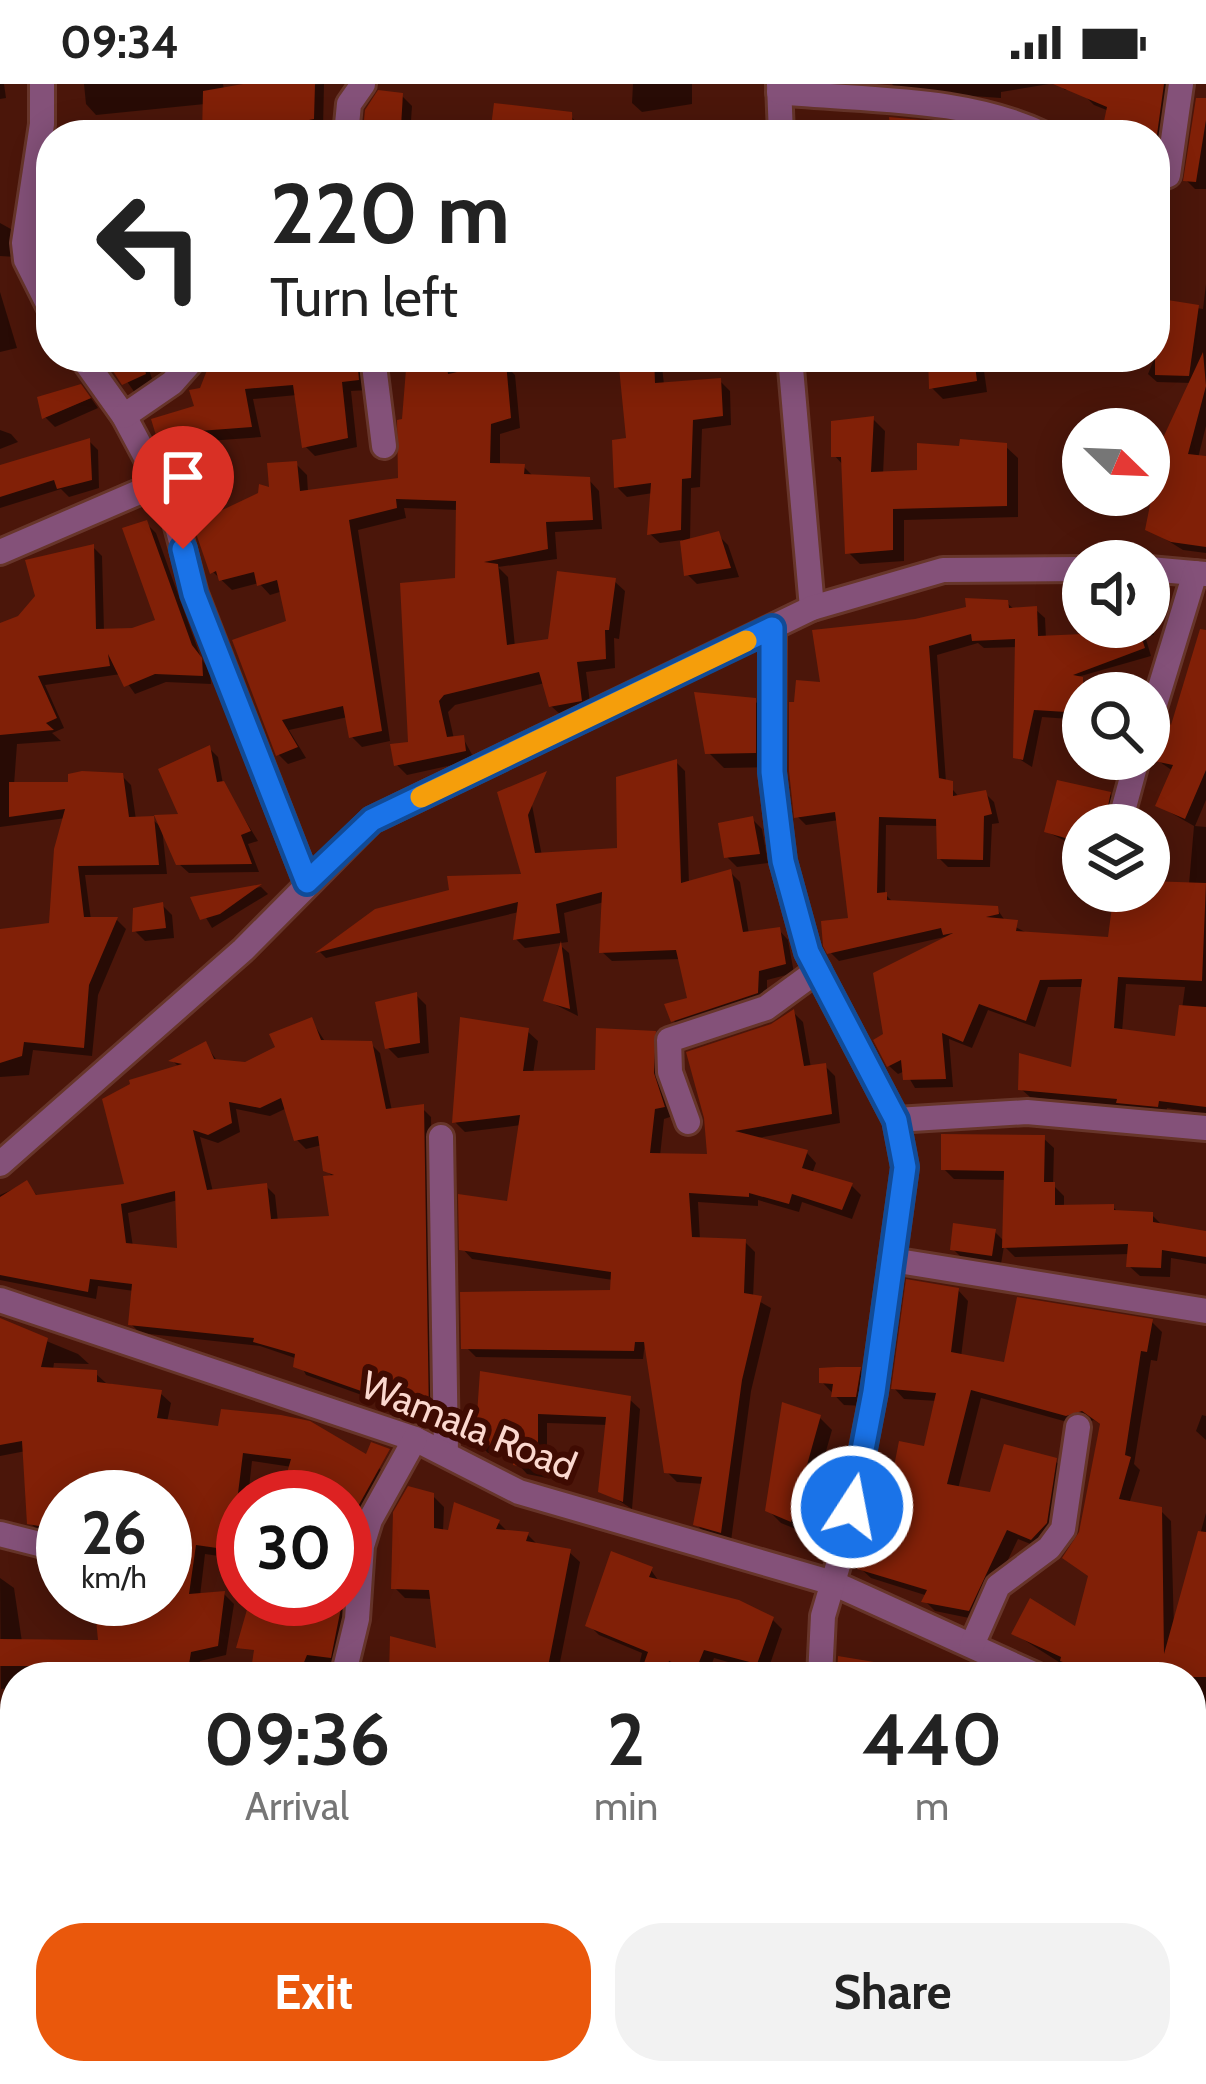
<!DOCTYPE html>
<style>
body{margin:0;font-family:Cabin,sans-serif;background:#f2f2f2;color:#222;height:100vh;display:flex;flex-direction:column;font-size:45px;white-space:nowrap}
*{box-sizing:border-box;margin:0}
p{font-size:39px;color:#767676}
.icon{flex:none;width:66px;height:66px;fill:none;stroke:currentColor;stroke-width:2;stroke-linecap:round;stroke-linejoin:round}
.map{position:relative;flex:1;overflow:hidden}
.sheet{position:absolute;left:0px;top:1578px;width:1206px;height:423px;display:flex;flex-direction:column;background:#fff;border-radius:48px 48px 0 0;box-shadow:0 6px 30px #0003}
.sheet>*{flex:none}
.hud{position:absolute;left:36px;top:36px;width:1134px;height:252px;border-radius:48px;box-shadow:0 6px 30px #0003;background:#fff;color:#222;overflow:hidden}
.needle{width:78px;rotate:113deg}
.tools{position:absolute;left:1062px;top:324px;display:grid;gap:24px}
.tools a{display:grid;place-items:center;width:108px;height:108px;border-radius:50%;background:#fff;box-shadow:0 6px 30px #0003;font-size:60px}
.speed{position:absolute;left:36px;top:1386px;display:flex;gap:24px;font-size:60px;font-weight:700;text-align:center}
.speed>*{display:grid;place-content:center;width:156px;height:156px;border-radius:50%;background:#fff;box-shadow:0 6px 30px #0003;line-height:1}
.speed small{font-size:30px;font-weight:400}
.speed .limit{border:18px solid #d22;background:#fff;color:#111}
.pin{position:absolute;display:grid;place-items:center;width:102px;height:102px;color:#fff;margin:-123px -51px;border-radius:50% 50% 50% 0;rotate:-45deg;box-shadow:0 0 12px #0007}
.pin .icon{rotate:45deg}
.me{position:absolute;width:132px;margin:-66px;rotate:11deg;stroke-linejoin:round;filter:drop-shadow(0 0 9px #0008)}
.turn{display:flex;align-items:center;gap:42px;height:252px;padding:0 36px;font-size:54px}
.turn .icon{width:156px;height:156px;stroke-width:2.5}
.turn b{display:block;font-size:84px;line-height:102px}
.eta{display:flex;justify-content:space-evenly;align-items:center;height:204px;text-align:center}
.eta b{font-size:72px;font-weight:800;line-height:84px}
.button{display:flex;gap:24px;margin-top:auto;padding:24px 36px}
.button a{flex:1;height:138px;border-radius:48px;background:#ea580c;color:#fff;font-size:48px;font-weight:800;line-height:138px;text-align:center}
.button a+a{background:#f2f2f2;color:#222}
.status{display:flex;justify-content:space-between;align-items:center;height:84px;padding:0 60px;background:#fff;direction:ltr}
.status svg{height:33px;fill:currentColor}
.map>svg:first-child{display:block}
</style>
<div class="status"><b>09:34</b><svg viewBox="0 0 49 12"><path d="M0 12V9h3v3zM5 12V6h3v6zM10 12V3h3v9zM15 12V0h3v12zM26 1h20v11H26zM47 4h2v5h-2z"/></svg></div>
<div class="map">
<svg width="1206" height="2000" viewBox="0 0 1206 2000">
<rect width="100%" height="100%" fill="#4b160a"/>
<!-- shadow -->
<g fill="#0007" fill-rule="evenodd">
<path d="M0,0H4L6,14L0,15Z"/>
<path d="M84,0H223L224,6L324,0L323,45L289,51H205V20L96,31L86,20Z"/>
<path d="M633,0H692V20L642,28L632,19Z"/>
<path d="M892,0H1049L1001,8V14L898,7Z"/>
<path d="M1059,0H1177L1155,95V51H1105L1109,27L1094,21L1085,12L1087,5L1065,6Z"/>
<path d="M402,12L412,22L410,51H372L366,46Z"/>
<path d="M1206,17V105H1195L1186,96Z"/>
<path d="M570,31L581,44L612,46L617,51H493Z"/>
<path d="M884,36L931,40L940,51H886Z"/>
<path d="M61,44L119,51H61Z"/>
<path d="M670,48L742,51H669Z"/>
<path d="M1155,114L1166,124L1168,150L1155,151Z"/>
<path d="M0,139L18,149L16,173L0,172Z"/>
<path d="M1206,200V342L1198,374L1206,375V469L1183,466L1149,445L1160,387L1149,385V358L1164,359L1192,299L1157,298L1148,290L1155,273L1159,218L1203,225Z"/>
<path d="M0,208L17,264L0,268Z"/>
<path d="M110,273H145L154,301L135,309Z"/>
<path d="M241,273H369L368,306L351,307L357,363L315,372L305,362L297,311L253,315L261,353L208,357L219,431L272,406L296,380L307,391L308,409L401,396L410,273H454L456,291L505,281L515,291L520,344L500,350V382L524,383L534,393L589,396L599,407L602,445L555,448L557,475L498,483L508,493L515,563L551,557L614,497L625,507L619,555L614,554L615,584L586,588L591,626L562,632L551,622L545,599L455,621L448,628L454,655L463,654L475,676L407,691L397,681L411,660L458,496V426L404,424L406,434L358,446L390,657L362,663L352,653L348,633L289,646L306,674L288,680L278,670L289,539L283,507L270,511L259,499L232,506L213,488L176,366L161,357L198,324L202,307Z"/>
<path d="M621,273H661L664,301L720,297L730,307L731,341L702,345L700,403L691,404L690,458L718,451L728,461L739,493L697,500L687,490L682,456L660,459L650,450L653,409L627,413L617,403L630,357Z"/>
<path d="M931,273H982L987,308L943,315L932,304Z"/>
<path d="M91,314L98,324L55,343L45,333Z"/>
<path d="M873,335L885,347L883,391L920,389L1005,362L1018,374V433L904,436V477L860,480L848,468L844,382L834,371Z"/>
<path d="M0,346L11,350L18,358L0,365Z"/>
<path d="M89,357L98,366L99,404L69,413L61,405L0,424V382Z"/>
<path d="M146,439L156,449L201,574L210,587L211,600L166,598L135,610L121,590L45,601L64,644L52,649L61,657L17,660L14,701H71L122,692L131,701L136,736L152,735L162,744L167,790L85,791L91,836H117L126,845L98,911L92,972L33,966L29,991L0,993V848L52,842L66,734L0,743V543L20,534L93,463L102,472L104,548L132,547L159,538Z"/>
<path d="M1007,519L1015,526H1036L1045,534L1046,555L1086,553V543H1149V524L1154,551L1145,552L1151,572L1032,606L1083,615V636L1042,633L1032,683L1016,673L1018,563L984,564L978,559L937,571L946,698L960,714L985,709L994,718L999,739L992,740L990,783H948L939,774V742L886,741L885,810L895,820L997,825L1006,838L1025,848L1111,857L1117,807H1149V800H1189L1194,742L1159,722L1173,687L1157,676L1169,638L1174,643L1206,547V716L1195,742L1206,743V1030L1167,1024L1166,1030L1030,1013L1021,1005L1073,987L1084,903H1048L1035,943L988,926L972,964L949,955L953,1003L915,1004L905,987L898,990L889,982L886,952L949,852L839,877L830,868L851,836L839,736L806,741L797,732L824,601L915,538ZM1126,900L1185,903L1178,955L1122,948Z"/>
<path d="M755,617L770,633V683L724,684L708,668Z"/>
<path d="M209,664L218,673L223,700L258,757L248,760L259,788L189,789L179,780Z"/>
<path d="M676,678L685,687L689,800L730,788L740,798L749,850L779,846L788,856L794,889L767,896V918L683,946L673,936L690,916L681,875L612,877L602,868L604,818L564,829L568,858L525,864L516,855L519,828L326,874L319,867L525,793L501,710L530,711L542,772L620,767Z"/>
<path d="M1110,710L1118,719L1114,741H1083V803L1076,802L1067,793L1074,761L1047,748Z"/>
<path d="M752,735L762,745L768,779L737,783L727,773Z"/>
<path d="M261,803L268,810L212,844L195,815Z"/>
<path d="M162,821L172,831L174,854L145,857L135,847Z"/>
<path d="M562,863L569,869L578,932L546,916Z"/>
<path d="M416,911L426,921L429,969L398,974L388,964Z"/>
<path d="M794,929L803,938L811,984L825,982L835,992L840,1039L753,1055L807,1069L816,1079L812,1090L851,1101L861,1111L852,1135L802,1118L799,1128L758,1116V1122L698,1118L700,1156L745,1158L755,1168L753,1214L771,1224L751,1307L731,1457L706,1450L696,1440L704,1400L677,1398L666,1387L645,1258L643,1275L476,1273L466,1263L612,1209L613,1196L472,1175L462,1164L509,1120L521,1041L465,1048L455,1038L527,947L538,957L533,990L598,988L654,950L664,960L662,1001L673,1032L664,1035L660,1072L710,1073L772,942Z"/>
<path d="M311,936L326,959L371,960L380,969L392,1027L422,1024L431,1033L437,1338L306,1291L298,1275L260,1262L140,1249L131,1240L134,1207L98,1202L96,1215L0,1196V1111L27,1099L39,1114L128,1102L180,984L173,977L205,960L218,978L246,981L279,965ZM287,1024L296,1055L306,1065L322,1061L326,1086L334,1094L333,1134L278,1138L275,1111L266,1102L213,1108L200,1053L218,1059L240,1048L236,1025L270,1032ZM178,1116L180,1167L133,1163L128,1129Z"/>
<path d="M1043,1054L1054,1064L1053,1101L1064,1112V1124L1113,1123L1119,1129L1152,1131L1163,1142L1206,1148V1180L1171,1174L1170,1193L1140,1192L1129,1182L1130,1170L1015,1173L1004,1162L1001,1180L963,1175L953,1165L995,1148L1005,1158L1007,1096L954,1095L944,1085Z"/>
<path d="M958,1206L968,1217L961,1273L1006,1282L1152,1238L1162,1248L1157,1277L1151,1276L1134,1380L1140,1386L1129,1420L1160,1426L1171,1437L1174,1545L1206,1429V1629L1191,1617V1593H1098L1073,1587L1015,1550L1077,1547L1091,1494L1082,1450L1103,1342L1094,1336L1078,1341L981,1314L958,1405L992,1412L1055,1377L1066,1387L1056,1449L1043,1465L1018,1455L979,1536L935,1527L925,1517L928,1512L871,1494L860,1484L926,1365L938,1317L904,1315L894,1304Z"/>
<path d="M0,1238L78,1270L89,1280L54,1279L53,1286L95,1289L106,1299L160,1309L171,1319L167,1338L374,1379L385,1390L345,1505V1413H283L292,1383L252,1377L248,1413H243L240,1475L205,1470L200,1512L224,1510L234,1520L226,1571L200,1577L198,1593L26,1591L15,1593V1603L1,1605L0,1494L14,1504L22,1558L101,1559L97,1515H165V1413H63V1455L41,1449L30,1439L26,1367L0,1372Z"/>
<path d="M860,1286L869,1296L865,1322L844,1321L822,1298Z"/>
<path d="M483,1291L629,1315L640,1325L632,1425L602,1406L608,1341L547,1339V1394L527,1390L517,1379V1372L488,1369L478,1359Z"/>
<path d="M1202,1331L1206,1332V1356L1196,1347Z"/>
<path d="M819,1333L832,1346L803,1448L781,1439L768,1426Z"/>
<path d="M433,1412L444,1423L443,1448L499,1439L509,1449L528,1451L540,1463L569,1468L580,1478L557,1593H392L440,1568L433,1515L405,1514L394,1503Z"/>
<path d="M651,1486L660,1499L772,1535L782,1545L767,1589L714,1574L707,1593H636L642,1569L599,1551L589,1541Z"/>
<path d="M263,1515H342L339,1521L350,1532L340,1583L317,1580L312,1593H253Z"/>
<path d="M840,1575L901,1585L908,1593H838Z"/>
<path d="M1191,1703L1206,1712L1201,1752L1191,1748Z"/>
<path d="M0,1818L15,1819V1866L0,1864Z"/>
<path d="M15,1902V1986H380L379,2000H0V1916Z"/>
<path d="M510,1986H544L543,2000H467L468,1991L507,1995Z"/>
<path d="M717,1986H970L971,1988V2000H724Z"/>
<path d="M584,1989L645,1991L654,2000H583Z"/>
<path d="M430,1991L454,2000H426Z"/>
</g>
<!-- building -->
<g fill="#812007" fill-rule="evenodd">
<path d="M243,0H315L314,35L273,43L275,51H202L203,7Z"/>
<path d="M1053,0H1164L1155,65V51H1101L1107,23Z"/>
<path d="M378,6L403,9L401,43L363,47L365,26Z"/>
<path d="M1196,14H1206V36L1196,98L1183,97Z"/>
<path d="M494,19L572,28L573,51H490Z"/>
<path d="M889,33L932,37L931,51H891Z"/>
<path d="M1155,214L1199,221L1189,292L1155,291Z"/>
<path d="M1203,268L1206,302L1188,370L1206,372V463L1171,458L1145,446L1158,381L1149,379V355L1162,356Z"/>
<path d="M104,273H142L146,290L122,301Z"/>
<path d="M225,273H357L359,296L342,298L348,354L302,364L293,301L245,305L252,343L199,347L214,430L258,409L259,400L269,403L267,379L297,377L300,407L398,394L397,336L402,335L407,273H446L448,290L506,278L511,334L491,340L490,379L525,380L524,390L590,393L593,436L546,438L548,465L484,478L498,480L507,561L548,555L557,487L616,494L609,546H605L606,575L577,578L582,617L549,623L539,588L444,611L439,617L447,653L464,651L466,667L394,682L390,660L408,658L400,499L455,494L456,417L396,415L397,424L349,436L382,647L349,654L343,622L282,636L298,663L276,672L232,556L286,537L277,496L257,502L254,488L219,497L216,487L210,490L178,397L171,354L158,358L151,335L194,322L189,306L200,304L211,276Z"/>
<path d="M618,273H654L655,299L721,294L723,332L693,336L691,394L682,395L681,446L647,451L651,399L614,404L612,356L626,354Z"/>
<path d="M928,273H974L977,297L929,305Z"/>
<path d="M81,300L91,314L42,335L37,313Z"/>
<path d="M874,332L871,388L917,386V359L959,362L960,355L1007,359V422L893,425V466L845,470L841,373H831V337Z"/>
<path d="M90,354L92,396L57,405L54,396L0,413V381Z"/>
<path d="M147,436L192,561L202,574L203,592L155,590L124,603L108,570L110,582L38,592L57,634L46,639L54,646L0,651V539L18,532L35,512L25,476L94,460L96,545L132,544L155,536L122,444Z"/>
<path d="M719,447L731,484L684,492L680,457Z"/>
<path d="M965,514L1008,516L1009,524L1037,522L1038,552L1083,550V543H1138L1145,564L1073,591L1083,593V629L1034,626L1023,676L1013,674L1015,555L972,557L971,550L929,562L939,694L953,697V712L986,706L992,730L984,732L983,776L937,775L936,735L879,733L877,809L887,808V816L998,822L999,830L986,833L1018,836L1016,847L1108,853L1114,807H1149V797L1206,799L1202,897L1118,893L1114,944L1175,952L1179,921L1206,923V1023L1159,1017L1158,1023L1116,1019L1117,1015L1018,1006L1019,969L1071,983L1082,895L1040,896L1026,937L979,920L963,958L942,949L946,995L903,996L901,976L887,983L873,956L883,950L873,889L953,849L943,851L941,844L827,870L823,862L821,837L848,834L835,728L794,734L789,687V618H794L796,596L820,598L812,546L915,535L966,523Z"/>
<path d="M1200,545L1206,546V686L1185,735L1155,722L1173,681L1154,677L1168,633L1171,641Z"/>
<path d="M694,608L756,614V669L705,670Z"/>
<path d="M210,661L217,698L224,697L251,747L241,751L252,780L176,781L154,731L178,730L158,685Z"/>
<path d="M677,675L681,799L731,785L743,848L780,843L786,880L759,887L758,909L671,938L664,920L687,914L676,866L599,869L602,808L556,820L560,849L513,856L518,818L315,869L375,825L449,806L447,792L521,790L497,708L547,687L528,731L535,769L617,764L616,693Z"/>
<path d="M82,687L123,689L129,733L154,732L159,781L78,782L84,833H118L89,901L84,964L24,958L22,972L0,979V845L49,839L54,765L65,725L9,733V698H68V690Z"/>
<path d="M1057,696L1111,708L1104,741H1083V759L1044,748Z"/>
<path d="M753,732L760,770L724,774L718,739Z"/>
<path d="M262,800L220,830L200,836L190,813Z"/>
<path d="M163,818L166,844L132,848L133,824Z"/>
<path d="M561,857L570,925L543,917Z"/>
<path d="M417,908L420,959L385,965L375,918Z"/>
<path d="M794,925L804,982L826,979L832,1030L735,1047L808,1066L802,1084L853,1099L842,1126L792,1110L789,1120L749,1109V1113L689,1109L692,1153L746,1155L744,1209L762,1212L742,1296L721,1449L693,1441L702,1393L664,1389L644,1258H635L634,1267L461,1265L460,1208L610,1206L611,1188L459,1166L458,1110L507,1117L520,1031L452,1039L460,933L529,944L523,987L595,986L596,944L656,947L654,989L665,1023L655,1025L650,1069L707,1070L704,1034L686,968L771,940Z"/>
<path d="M312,933L321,956L372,957L386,1025L424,1020L429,1331L293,1283L295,1270L253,1258L254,1254L128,1241L132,1200L90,1195L88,1208L0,1191V1113L27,1096L36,1111L124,1100L102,1015L130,1000L129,996L182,980L168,977L206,957L214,975L245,978L275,963L269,950ZM281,1014L294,1057L318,1052L323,1087L334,1091L323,1092L329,1132L271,1135L267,1099L207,1106L193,1046L208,1051L232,1039L229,1018L260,1024ZM175,1107L177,1164L126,1159L121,1120Z"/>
<path d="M941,1050L1045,1051L1044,1098H1055V1121L1114,1120V1126L1153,1128V1138L1206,1147V1173L1162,1166L1161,1184L1126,1183L1128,1160L1002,1164L1004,1087L941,1086Z"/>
<path d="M953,1139L996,1145L992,1172L950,1166Z"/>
<path d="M906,1195L959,1204L951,1268L1004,1278L1017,1213L1153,1235L1147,1268L1141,1267L1125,1371L1131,1373L1119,1415L1162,1423L1164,1570L1198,1447L1206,1448V1593H1106L1060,1577L1061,1573L1011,1550L1030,1514L1075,1542L1088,1492L1062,1474L1079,1448L1100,1340L1082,1327L1066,1332L971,1306L947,1400L990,1408L1004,1360L1057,1374L1047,1439L1031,1456L1007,1446L969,1527L921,1518L927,1506L857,1485L868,1450L869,1421L885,1428L899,1357L924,1362L936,1309L891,1305Z"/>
<path d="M0,1234L48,1254L41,1283L97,1286V1298L162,1306L157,1334L218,1342L221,1325L281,1331L310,1337L366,1370L371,1358L390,1365L355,1428L345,1469V1413H280L291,1375L243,1369L231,1466L196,1461L189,1510L225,1507L218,1562L191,1568L187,1593L155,1587V1593H96L95,1582H0V1555L98,1556L94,1515H165V1413H63V1446L27,1440L22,1357L0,1361Z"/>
<path d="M836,1283H861L856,1313H831L833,1300L819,1299V1284Z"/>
<path d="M480,1287L631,1312L623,1418L598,1408L606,1333L538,1330V1386L513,1381L515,1364L475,1360Z"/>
<path d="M782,1318L821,1331L791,1438L765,1427Z"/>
<path d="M408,1402L434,1409V1444L448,1446L454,1418L500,1436L496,1445L529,1448L526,1457L571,1465L546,1593H389L390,1552L436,1564L429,1506L391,1505L393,1428Z"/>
<path d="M611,1467L653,1483L649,1493L739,1516L774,1533L757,1580L704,1566L695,1588L669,1577L664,1593H639L648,1568L585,1542Z"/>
<path d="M250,1515L342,1519L331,1574L307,1571L298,1593H250L254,1566L236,1564Z"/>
<path d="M838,1572L892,1581V1593H837Z"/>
</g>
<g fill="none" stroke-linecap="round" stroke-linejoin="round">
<!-- street casing -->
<g stroke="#67352a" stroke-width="30">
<g id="street">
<path d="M42,0V40L24,159L26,176L51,226"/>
<path d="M779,0L781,51"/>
<path d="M779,8C868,17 964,12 1045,51"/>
<path d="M346,51L349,20L363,0"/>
<path d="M1155,96L1168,91L1181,0"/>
<path d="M82,273L124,332L171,420L195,510L307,798"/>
<path d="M373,273L384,362"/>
<path d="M790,273L812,524"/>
<path d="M124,332L172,299L195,273"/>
<path d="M0,468L160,399"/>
<path d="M1149,485L1206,490"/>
<path d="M773,544L772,688L783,777L808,868L896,1036"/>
<path d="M1149,640L1195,489"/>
<path d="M1120,738L1137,675"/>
<path d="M688,1038L670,988L669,956L766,924L818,886"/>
<path d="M441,1053L446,1370"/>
<path d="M0,1080L243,866L372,736L812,524L943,486L1083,485"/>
<path d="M892,1176L1206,1227"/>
<path d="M0,1216L415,1355L519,1408L833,1499L1040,1593"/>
<path d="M0,1450L63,1466"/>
<path d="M972,1561L998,1502L1049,1464L1063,1445L1078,1343"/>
<path d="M343,1593L357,1535L362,1462L370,1436L415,1355"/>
<path d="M820,1593L823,1532L844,1461L874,1308L905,1083L896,1036L1027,1028L1206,1044"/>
<path d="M1191,1679L1206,1689"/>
<path d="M1191,1815L1206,1778"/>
<path d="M0,1895L2,1888"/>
<path d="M402,2000L404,1986"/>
<path d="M1079,2000L1092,1986"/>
</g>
</g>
<!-- street -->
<use href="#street" stroke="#845179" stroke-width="24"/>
</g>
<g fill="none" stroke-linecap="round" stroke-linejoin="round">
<!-- route casing -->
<g stroke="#114b97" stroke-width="30">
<path id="route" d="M183,465L194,510L307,798L372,736L772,544V688L783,777L808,868L896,1036L905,1083L874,1308L852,1423"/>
</g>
<!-- route -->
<use href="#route" stroke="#1a73e8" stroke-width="21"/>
<!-- slow -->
<path stroke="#f59e0b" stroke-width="21" d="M421,713L746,557"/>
</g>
<g text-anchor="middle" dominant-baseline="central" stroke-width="12" stroke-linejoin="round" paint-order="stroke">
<!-- street labels -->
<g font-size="39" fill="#fbd8cf" stroke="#3f0b02">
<text transform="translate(469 1341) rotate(22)">Wamala Road</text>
</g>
</g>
</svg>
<div class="tools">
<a><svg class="needle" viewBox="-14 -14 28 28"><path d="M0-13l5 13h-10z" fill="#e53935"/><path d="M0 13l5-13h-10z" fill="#767676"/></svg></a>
<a><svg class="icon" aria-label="sound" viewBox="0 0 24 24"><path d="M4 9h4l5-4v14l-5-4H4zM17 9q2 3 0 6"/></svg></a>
<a><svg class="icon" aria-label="search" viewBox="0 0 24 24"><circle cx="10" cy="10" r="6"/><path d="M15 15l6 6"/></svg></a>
<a><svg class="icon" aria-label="layers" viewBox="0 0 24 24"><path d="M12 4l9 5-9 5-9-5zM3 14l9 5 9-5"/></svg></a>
</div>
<div class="speed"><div>26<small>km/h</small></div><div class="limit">30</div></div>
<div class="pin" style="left:183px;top:465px;background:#d93025"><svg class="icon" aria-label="arrive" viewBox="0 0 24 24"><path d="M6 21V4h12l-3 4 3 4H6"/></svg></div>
<svg class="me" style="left:852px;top:1423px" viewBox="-20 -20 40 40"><circle r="17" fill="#1a73e8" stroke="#fff" stroke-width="3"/><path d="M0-11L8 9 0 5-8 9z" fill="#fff"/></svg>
<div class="hud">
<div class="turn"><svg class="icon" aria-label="left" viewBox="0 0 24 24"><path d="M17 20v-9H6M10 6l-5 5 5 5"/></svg><div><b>220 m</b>Turn left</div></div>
</div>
<section class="sheet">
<div class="eta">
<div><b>09:36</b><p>Arrival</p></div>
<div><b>2</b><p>min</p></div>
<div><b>440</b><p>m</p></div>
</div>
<div class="button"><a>Exit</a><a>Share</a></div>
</section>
</div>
